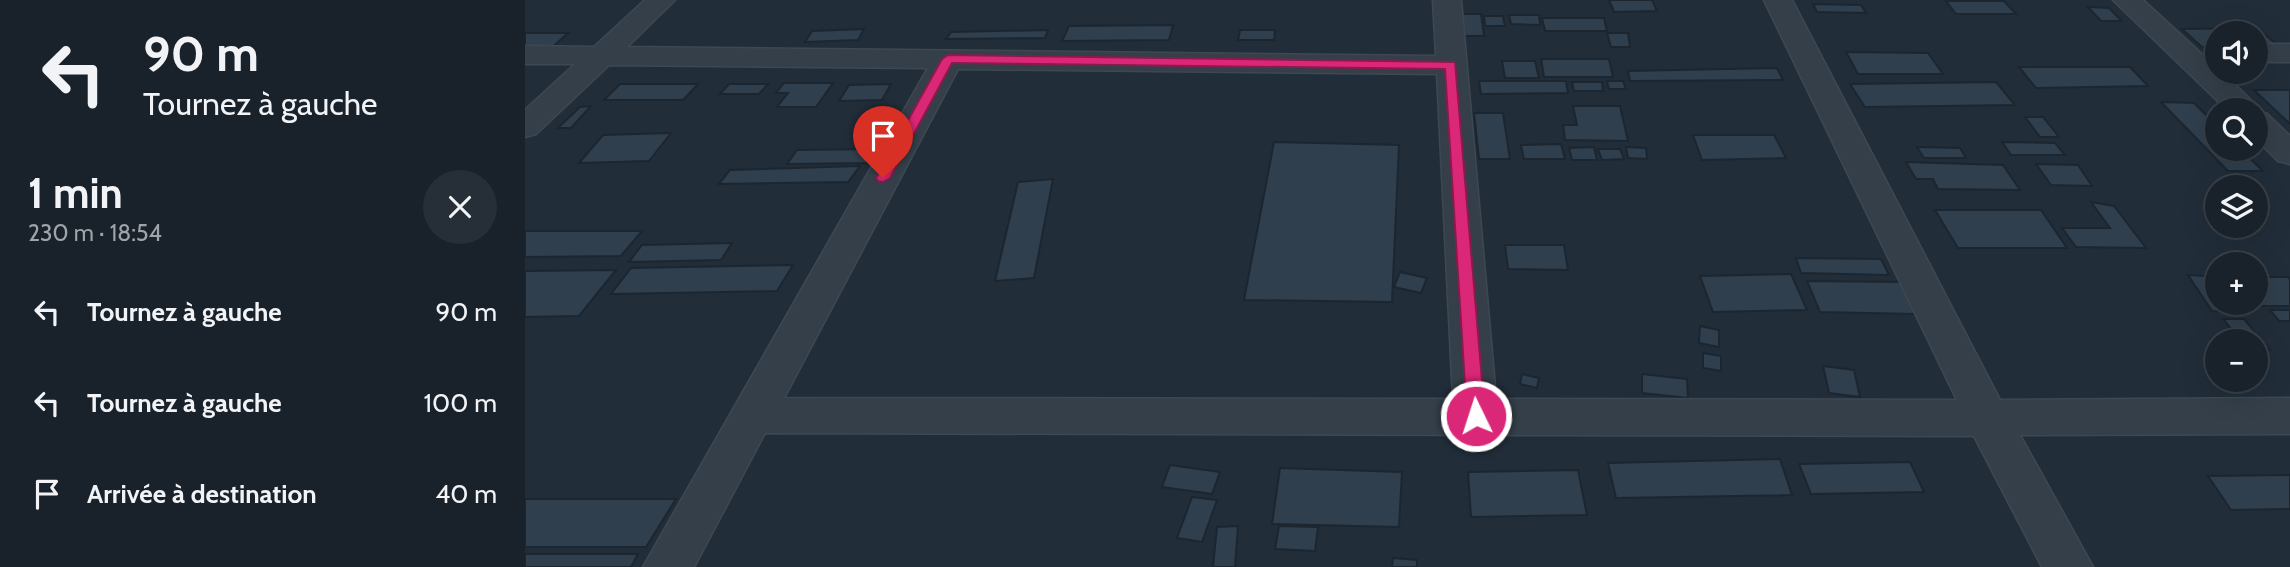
<!DOCTYPE html>
<html lang="fr">
<meta charset="utf-8">
<style>
body{margin:0;font-family:Cabin,sans-serif;background:#262f37;color:#f1f3f6;height:100vh;display:flex;flex-direction:column;font-size:26px;white-space:nowrap}
*{box-sizing:border-box;margin:0}
p{font-size:23px;color:#9fa4a9}
.icon{flex:none;width:38px;height:38px;fill:none;stroke:currentColor;stroke-width:2;stroke-linecap:round;stroke-linejoin:round}
.map{position:relative;flex:1;overflow:hidden}
.panel{display:flex;flex-direction:column;background:#19222b;width:525px}
.panel>*{flex:none}
.top-card{background:#19222b;color:#f1f3f6;overflow:hidden}
.fabs{position:absolute;left:1680px;top:21px;display:grid;gap:14px}
.fabs a{display:grid;place-items:center;width:63px;height:63px;border-radius:50%;background:#19222b;box-shadow:0 7px 28px #0002,0 0 0 2px #373f47;font-size:35px}
.pin{position:absolute;display:grid;place-items:center;width:60px;height:60px;color:#fff;margin:-72px -30px;border-radius:50% 50% 50% 0;rotate:-45deg;box-shadow:0 0 7px #0007}
.pin .icon{rotate:45deg}
.me{position:absolute;width:77px;margin:-38px;rotate:356deg;stroke-linejoin:round;filter:drop-shadow(0 0 5px #0008)}
.turn{display:flex;align-items:center;gap:24px;height:147px;padding:0 28px;font-size:32px}
.turn .icon{width:91px;height:91px;stroke-width:2.5}
.turn b{display:block;font-size:49px;line-height:60px}
.round{display:grid;place-items:center;flex:none;width:74px;height:74px;border-radius:37px;background:#262f37}
.headline{display:flex;align-items:center;justify-content:space-between;height:119px;padding:0 28px}
h1{font-size:42px;font-weight:800;line-height:52px}
ul{padding:0;list-style:none}
li{display:flex;align-items:center;gap:21px;height:91px;padding:0 28px}
li div{flex:1}
li b{display:block;font-size:26px}
li em{font-style:normal}
main{display:flex;flex:1;min-height:0}
.map>svg:first-child{display:block}
</style>
<main>
<section class="panel">
<div class="top-card">
<div class="turn"><svg class="icon" aria-label="left" viewBox="0 0 24 24"><path d="M17 20v-9H6M10 6l-5 5 5 5"/></svg><div><b>90 m</b>Tournez à gauche</div></div>
</div>
<div class="headline"><div><h1>1 min</h1><p>230 m · 18:54</p></div><a class="round"><svg class="icon" aria-label="close" viewBox="0 0 24 24"><path d="M6 6l12 12M18 6L6 18"/></svg></a></div>
<ul>
<li><svg class="icon" aria-label="left" viewBox="0 0 24 24"><path d="M17 20v-9H6M10 6l-5 5 5 5"/></svg><div><b>Tournez à gauche</b></div><em>90 m</em></li>
<li><svg class="icon" aria-label="left" viewBox="0 0 24 24"><path d="M17 20v-9H6M10 6l-5 5 5 5"/></svg><div><b>Tournez à gauche</b></div><em>100 m</em></li>
<li><svg class="icon" aria-label="arrive" viewBox="0 0 24 24"><path d="M6 21V4h12l-3 4 3 4H6"/></svg><div><b>Arrivée à destination</b></div><em>40 m</em></li>
</ul>
</section>
<div class="map">
<svg width="1765" height="567" viewBox="0 0 1765 567">
<rect width="100%" height="100%" fill="#212d39"/>
<!-- building -->
<g fill="#303f4d" stroke="#1c2630" stroke-width="2">
<path d="M1084,0H1127L1132,11L1089,12Z"/>
<path d="M1421,1H1479L1491,14H1431Z"/>
<path d="M1288,4L1336,5L1341,13L1292,12Z"/>
<path d="M1563,7L1584,8L1597,21H1576Z"/>
<path d="M937,14H956L959,36H939Z"/>
<path d="M984,15H1014L1015,25L986,24Z"/>
<path d="M959,16H978L980,26H960Z"/>
<path d="M1017,18H1079L1082,31H1020Z"/>
<path d="M648,25L644,40L537,41L544,26Z"/>
<path d="M1732,28L1754,46H1731V33H1692V47H1677L1657,29Z"/>
<path d="M339,29L333,40L280,42L287,31Z"/>
<path d="M523,30L520,38L421,39L426,32Z"/>
<path d="M715,30H750L749,40H713Z"/>
<path d="M0,33H43L22,52H0Z"/>
<path d="M1082,33H1103L1105,47H1086Z"/>
<path d="M1321,52L1403,53L1418,74H1333Z"/>
<path d="M1016,59H1084L1088,77H1019Z"/>
<path d="M977,61H1010L1014,78H980Z"/>
<path d="M1494,67H1605L1623,86L1511,88Z"/>
<path d="M1252,68L1258,80L1105,81L1103,71Z"/>
<path d="M954,81H1041L1043,93L956,94Z"/>
<path d="M1082,81H1098L1101,89H1084Z"/>
<path d="M1047,82H1077L1078,91H1049Z"/>
<path d="M1471,82L1490,105L1340,107L1325,84Z"/>
<path d="M259,83H308L291,107H252L263,93H251Z"/>
<path d="M95,84H173L158,100H79Z"/>
<path d="M204,84H243L234,94H195Z"/>
<path d="M366,84L357,100L314,101L324,85Z"/>
<path d="M1729,90H1765V124Z"/>
<path d="M1636,102L1669,103L1692,126V149H1715L1738,171H1703Z"/>
<path d="M66,106L46,128H33L55,107Z"/>
<path d="M1048,106H1095L1103,141L1040,140L1038,125H1052Z"/>
<path d="M949,113H978L985,159H954Z"/>
<path d="M1500,117H1518L1534,137H1515Z"/>
<path d="M146,133L124,161L54,163L78,135Z"/>
<path d="M1168,135H1249L1261,158L1177,160Z"/>
<path d="M749,142L874,145L867,302L719,300Z"/>
<path d="M1477,142L1530,143L1540,155H1486Z"/>
<path d="M1036,144L1040,159H999L996,145Z"/>
<path d="M1069,147L1072,160H1047L1044,148Z"/>
<path d="M1101,147L1121,148L1122,159L1103,158Z"/>
<path d="M1392,147L1435,148L1441,158H1399Z"/>
<path d="M356,149L348,163L262,164L272,150Z"/>
<path d="M1073,149H1095L1099,159L1077,160Z"/>
<path d="M1381,162L1478,165L1495,190L1413,189L1408,179H1391Z"/>
<path d="M1511,164L1553,165L1567,186L1526,185Z"/>
<path d="M335,166L323,182L194,184L205,170Z"/>
<path d="M528,179L509,278L470,281L493,182Z"/>
<path d="M1566,202L1589,206L1621,248L1551,247L1537,228H1585Z"/>
<path d="M1410,210H1516L1542,248H1433Z"/>
<path d="M0,231H117L96,256L0,257Z"/>
<path d="M207,243L196,260L104,262L117,245Z"/>
<path d="M980,245H1039L1043,270L983,269Z"/>
<path d="M1271,258L1356,259L1364,275L1276,273Z"/>
<path d="M268,265L252,291L86,294L106,268Z"/>
<path d="M91,270L54,316L0,317V271Z"/>
<path d="M875,272L902,278L896,293L869,287Z"/>
<path d="M1266,274L1282,310L1188,312L1175,276Z"/>
<path d="M1663,275L1679,276L1692,294V303H1698L1705,312L1687,311Z"/>
<path d="M1731,277H1762L1765,279V306H1715L1711,303H1731Z"/>
<path d="M1282,281L1376,282L1392,314L1295,312Z"/>
<path d="M1745,310H1765V321H1754Z"/>
<path d="M1698,319H1719L1745,350H1731V341H1716Z"/>
<path d="M1175,326L1194,330V347L1174,343Z"/>
<path d="M1178,353L1196,356V371L1178,368Z"/>
<path d="M1298,366L1329,370L1335,397L1304,393Z"/>
<path d="M997,374L1014,378L1012,388L995,384Z"/>
<path d="M1117,374L1162,379L1163,398L1117,393Z"/>
<path d="M1255,459L1267,495L1091,498L1083,463Z"/>
<path d="M1385,462L1399,492L1286,494L1274,464Z"/>
<path d="M645,465L695,472L687,494L637,487Z"/>
<path d="M755,468L877,472L874,527L747,524Z"/>
<path d="M1053,470L1062,515L946,517L943,472Z"/>
<path d="M1765,475V509L1706,510L1683,476Z"/>
<path d="M667,497L692,500L677,542L652,538Z"/>
<path d="M0,499H151L121,547H0Z"/>
<path d="M713,526L710,567H688L692,527Z"/>
<path d="M754,526L793,527L790,551L750,549Z"/>
<path d="M0,554H113L106,567H0Z"/>
<path d="M868,558L892,560V567H867Z"/>
</g>
<g fill="none" stroke-linecap="round" stroke-linejoin="round">
<!-- minor casing -->
<g stroke="#3e4853" stroke-width="3">
<g id="minor">
<path d="M120,0H150L102,47L911,56L908,0H936L971,399L1432,400L1239,0H1267L1475,400L1765,398V434L1495,435L1568,567H1517L1449,436L240,433L169,567H118L403,68L84,65L11,134L0,137V110L50,64H0V46L69,47ZM433,69L912,74L928,399L259,398Z"/>
<path d="M1588,0H1618L1692,68V72H1697L1736,110L1734,112L1742,114L1765,136V164L1753,161L1731,139V110H1702Z"/>
<rect x="1731" y="44" width="34" height="18"/>
</g>
</g>
<!-- minor -->
<use href="#minor" fill="#343f49" fill-rule="evenodd"/>
</g>
<!-- route -->
<path fill="#db2777" stroke="#8e194d" stroke-width="2" d="M423,55L930,62L960,416L957,421L951,423L945,421L942,416L920,69L427,63L365,178L358,182L353,181L351,178L417,59Z"/>
</svg>
<div class="fabs">
<a><svg class="icon" aria-label="sound" viewBox="0 0 24 24"><path d="M4 9h4l5-4v14l-5-4H4zM17 9q2 3 0 6"/></svg></a>
<a><svg class="icon" aria-label="search" viewBox="0 0 24 24"><circle cx="10" cy="10" r="6"/><path d="M15 15l6 6"/></svg></a>
<a><svg class="icon" aria-label="layers" viewBox="0 0 24 24"><path d="M12 4l9 5-9 5-9-5zM3 14l9 5 9-5"/></svg></a>
<a>+</a>
<a>−</a>
</div>
<div class="pin" style="left:358px;top:178px;background:#d93025"><svg class="icon" aria-label="arrive" viewBox="0 0 24 24"><path d="M6 21V4h12l-3 4 3 4H6"/></svg></div>
<svg class="me" style="left:951px;top:416px" viewBox="-20 -20 40 40"><circle r="17" fill="#db2777" stroke="#fff" stroke-width="3"/><path d="M0-11L8 9 0 5-8 9z" fill="#fff"/></svg>
</div>
</main>
